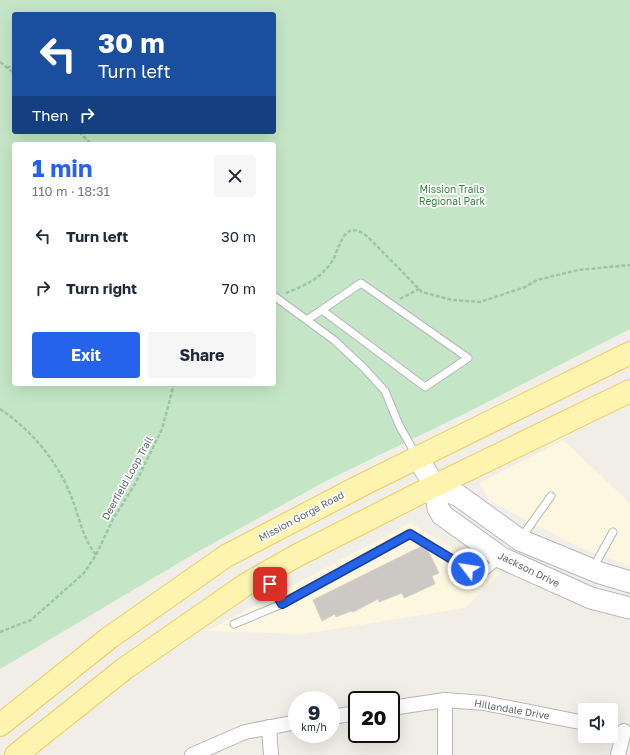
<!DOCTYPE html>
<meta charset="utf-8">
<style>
body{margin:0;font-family:"Golos Text",sans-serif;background:#f6f6f7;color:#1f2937;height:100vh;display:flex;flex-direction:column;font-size:15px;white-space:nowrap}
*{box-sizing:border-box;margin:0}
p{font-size:13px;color:#747a83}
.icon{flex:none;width:22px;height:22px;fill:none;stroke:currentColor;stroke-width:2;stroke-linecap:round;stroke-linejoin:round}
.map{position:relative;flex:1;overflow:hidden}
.sheet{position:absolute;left:12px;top:142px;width:264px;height:244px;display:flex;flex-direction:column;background:#fff;border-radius:4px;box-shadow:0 4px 16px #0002}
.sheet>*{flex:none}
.top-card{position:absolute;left:12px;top:12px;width:264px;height:122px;border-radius:4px;box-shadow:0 4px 16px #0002;background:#1a4fa0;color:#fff;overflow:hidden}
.buttons{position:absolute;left:578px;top:703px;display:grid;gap:8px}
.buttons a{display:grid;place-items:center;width:40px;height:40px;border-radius:4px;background:#fff;box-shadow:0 4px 16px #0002;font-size:20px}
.speed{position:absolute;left:288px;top:691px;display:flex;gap:8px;font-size:20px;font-weight:700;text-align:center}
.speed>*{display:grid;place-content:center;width:52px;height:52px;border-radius:50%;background:#fff;box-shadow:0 4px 16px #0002;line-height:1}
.speed small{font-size:10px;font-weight:400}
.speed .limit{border:2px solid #111;border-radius:6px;background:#fff;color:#111}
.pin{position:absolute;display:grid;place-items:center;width:34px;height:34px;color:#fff;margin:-17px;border-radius:8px;box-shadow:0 2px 6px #0006}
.me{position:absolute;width:44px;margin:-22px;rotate:301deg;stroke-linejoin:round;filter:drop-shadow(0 0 3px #0008)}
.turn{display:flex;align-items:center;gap:14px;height:84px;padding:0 20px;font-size:18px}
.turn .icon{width:52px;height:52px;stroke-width:2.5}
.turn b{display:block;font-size:28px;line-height:34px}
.then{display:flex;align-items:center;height:38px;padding:0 20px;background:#0003;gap:8px;font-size:15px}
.round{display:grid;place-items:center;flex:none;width:42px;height:42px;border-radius:4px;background:#f6f6f7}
.headline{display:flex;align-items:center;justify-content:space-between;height:68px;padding:0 20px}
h1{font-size:24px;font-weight:700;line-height:30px;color:#2563eb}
.button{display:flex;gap:8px;margin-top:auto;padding:8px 20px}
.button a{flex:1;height:46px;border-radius:4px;background:#2563eb;color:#fff;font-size:16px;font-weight:700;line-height:46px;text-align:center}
.button a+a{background:#f6f6f7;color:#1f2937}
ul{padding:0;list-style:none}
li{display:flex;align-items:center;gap:12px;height:52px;padding:0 20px}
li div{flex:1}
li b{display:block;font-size:15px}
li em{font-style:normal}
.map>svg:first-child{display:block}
</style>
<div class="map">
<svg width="630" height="755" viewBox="0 0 630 755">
<rect width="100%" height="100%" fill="#f0eee7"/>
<!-- commercial -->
<g fill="#fdf7df">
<path d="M563,440L630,503V566L578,547L490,501L479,483Z"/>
<path d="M410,523L499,574L465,608L304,634L207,631Z"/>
</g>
<!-- green -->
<path fill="#c4e6c6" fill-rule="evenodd" d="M0,0H630V329L464,414L324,482L199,551L0,669ZM14,14H274V132H14ZM14,144H274V384H14Z"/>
<!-- building -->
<path fill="#ccc9c4" stroke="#d5d0c5" d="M422,546L427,549L439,573L432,576L435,584L404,598L402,593L379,602L378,599L353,612L351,611L336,617L335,614L322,621L313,600Z"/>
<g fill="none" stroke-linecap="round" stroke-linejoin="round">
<!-- service casing -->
<g stroke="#b4b7bb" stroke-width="9">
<g id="service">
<path d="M274,296L334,340L364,368L385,391L399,425L416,455"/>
<path d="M307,320L361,283L468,358L425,387L322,310"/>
<path d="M521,538L551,496"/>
<path d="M593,568L613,532"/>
<path d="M282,604L410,533L480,576L500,559"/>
<path d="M234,624L282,604L265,576"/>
</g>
</g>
<!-- minor casing -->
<g stroke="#b4b7bb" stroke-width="16">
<g id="minor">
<path d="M391,708L445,700L484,703L585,723"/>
<path d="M331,717L357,713"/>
<path d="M269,727L271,755"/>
<path d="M192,755L245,732L297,722"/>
<path d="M445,755V700"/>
<path d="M618,755L624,731"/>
</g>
</g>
<!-- secondary casing -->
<g stroke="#b5b9be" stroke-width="23">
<g id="secondary">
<path d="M417,457L435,486L438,508L442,515L502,558L591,598L630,608"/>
<path d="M435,486L459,496L520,540L600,573L630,582"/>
</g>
</g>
<!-- primary casing -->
<g stroke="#eecd62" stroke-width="24">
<g id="primary">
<path d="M0,725L109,638L226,556L362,485L630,353"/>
<path d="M16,755L124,669L245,585L296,556L426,490L630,391"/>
</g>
</g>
<!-- path -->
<g stroke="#9cc5a9" stroke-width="2.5" stroke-dasharray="4 2" stroke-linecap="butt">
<path d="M0,62L14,73"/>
<path d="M7,68L14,64"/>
<path d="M79,132L91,144"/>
<path d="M286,293C297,289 317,280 324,271C329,267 334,259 336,253C343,236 348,221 368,237L422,292L452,300L480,302L525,287L537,280L578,270L630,265"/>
<path d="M400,299L419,289"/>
<path d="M0,409C31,430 57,460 71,496C79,516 82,537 96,555"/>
<path d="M0,632L31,620L84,573L96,555L113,519L135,484L162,429L174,384"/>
</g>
<!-- service -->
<use href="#service" stroke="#fff" stroke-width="7"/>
<!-- minor -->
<use href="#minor" stroke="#fff" stroke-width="14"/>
<!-- secondary -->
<use href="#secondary" stroke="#fff" stroke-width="21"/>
<!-- primary -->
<use href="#primary" stroke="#fdf4af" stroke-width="22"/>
</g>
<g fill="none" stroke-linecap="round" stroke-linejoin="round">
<!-- route casing -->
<g stroke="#184099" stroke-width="10">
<path id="route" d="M270,584L282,604L410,534L468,569"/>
</g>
<!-- route -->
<use href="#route" stroke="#2563eb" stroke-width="7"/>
</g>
<g text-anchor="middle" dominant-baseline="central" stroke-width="3.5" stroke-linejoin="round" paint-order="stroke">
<!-- park labels -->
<g font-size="10" fill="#38843f" stroke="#fff">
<text x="452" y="189">Mission Trails<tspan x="452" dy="12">Regional Park</tspan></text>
</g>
<!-- street labels -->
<g font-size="10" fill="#5e6267" stroke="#fff">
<text transform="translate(127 478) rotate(-61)">Deerfield Loop Trail</text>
<text transform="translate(301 516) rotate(-28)">Mission Gorge Road</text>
<text transform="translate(529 569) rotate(26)">Jackson Drive</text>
<text transform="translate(512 709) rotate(10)">Hillandale Drive</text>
</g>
</g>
</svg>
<div class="buttons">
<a><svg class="icon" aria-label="sound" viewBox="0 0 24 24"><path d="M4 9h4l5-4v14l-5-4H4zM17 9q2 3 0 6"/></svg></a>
</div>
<div class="speed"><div>9<small>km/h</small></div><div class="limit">20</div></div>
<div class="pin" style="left:270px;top:584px;background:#d93025"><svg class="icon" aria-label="arrive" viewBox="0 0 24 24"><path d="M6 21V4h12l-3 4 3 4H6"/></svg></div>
<svg class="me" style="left:468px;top:569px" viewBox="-20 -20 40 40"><circle r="17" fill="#2563eb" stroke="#fff" stroke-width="3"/><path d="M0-11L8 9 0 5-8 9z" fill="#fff"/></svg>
<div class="top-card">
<div class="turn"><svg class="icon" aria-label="left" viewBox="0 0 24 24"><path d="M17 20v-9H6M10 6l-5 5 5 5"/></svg><div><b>30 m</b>Turn left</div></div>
<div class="then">Then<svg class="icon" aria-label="right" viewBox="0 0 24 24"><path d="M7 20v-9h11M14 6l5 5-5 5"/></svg></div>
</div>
<section class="sheet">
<div class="headline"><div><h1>1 min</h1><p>110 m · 18:31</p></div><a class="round"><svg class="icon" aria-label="close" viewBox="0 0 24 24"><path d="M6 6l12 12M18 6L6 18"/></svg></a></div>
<ul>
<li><svg class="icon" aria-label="left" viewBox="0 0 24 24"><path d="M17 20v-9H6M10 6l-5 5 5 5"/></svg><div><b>Turn left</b></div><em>30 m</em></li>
<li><svg class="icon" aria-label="right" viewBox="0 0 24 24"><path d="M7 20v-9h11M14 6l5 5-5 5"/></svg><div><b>Turn right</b></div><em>70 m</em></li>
</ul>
<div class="button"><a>Exit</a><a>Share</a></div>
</section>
</div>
